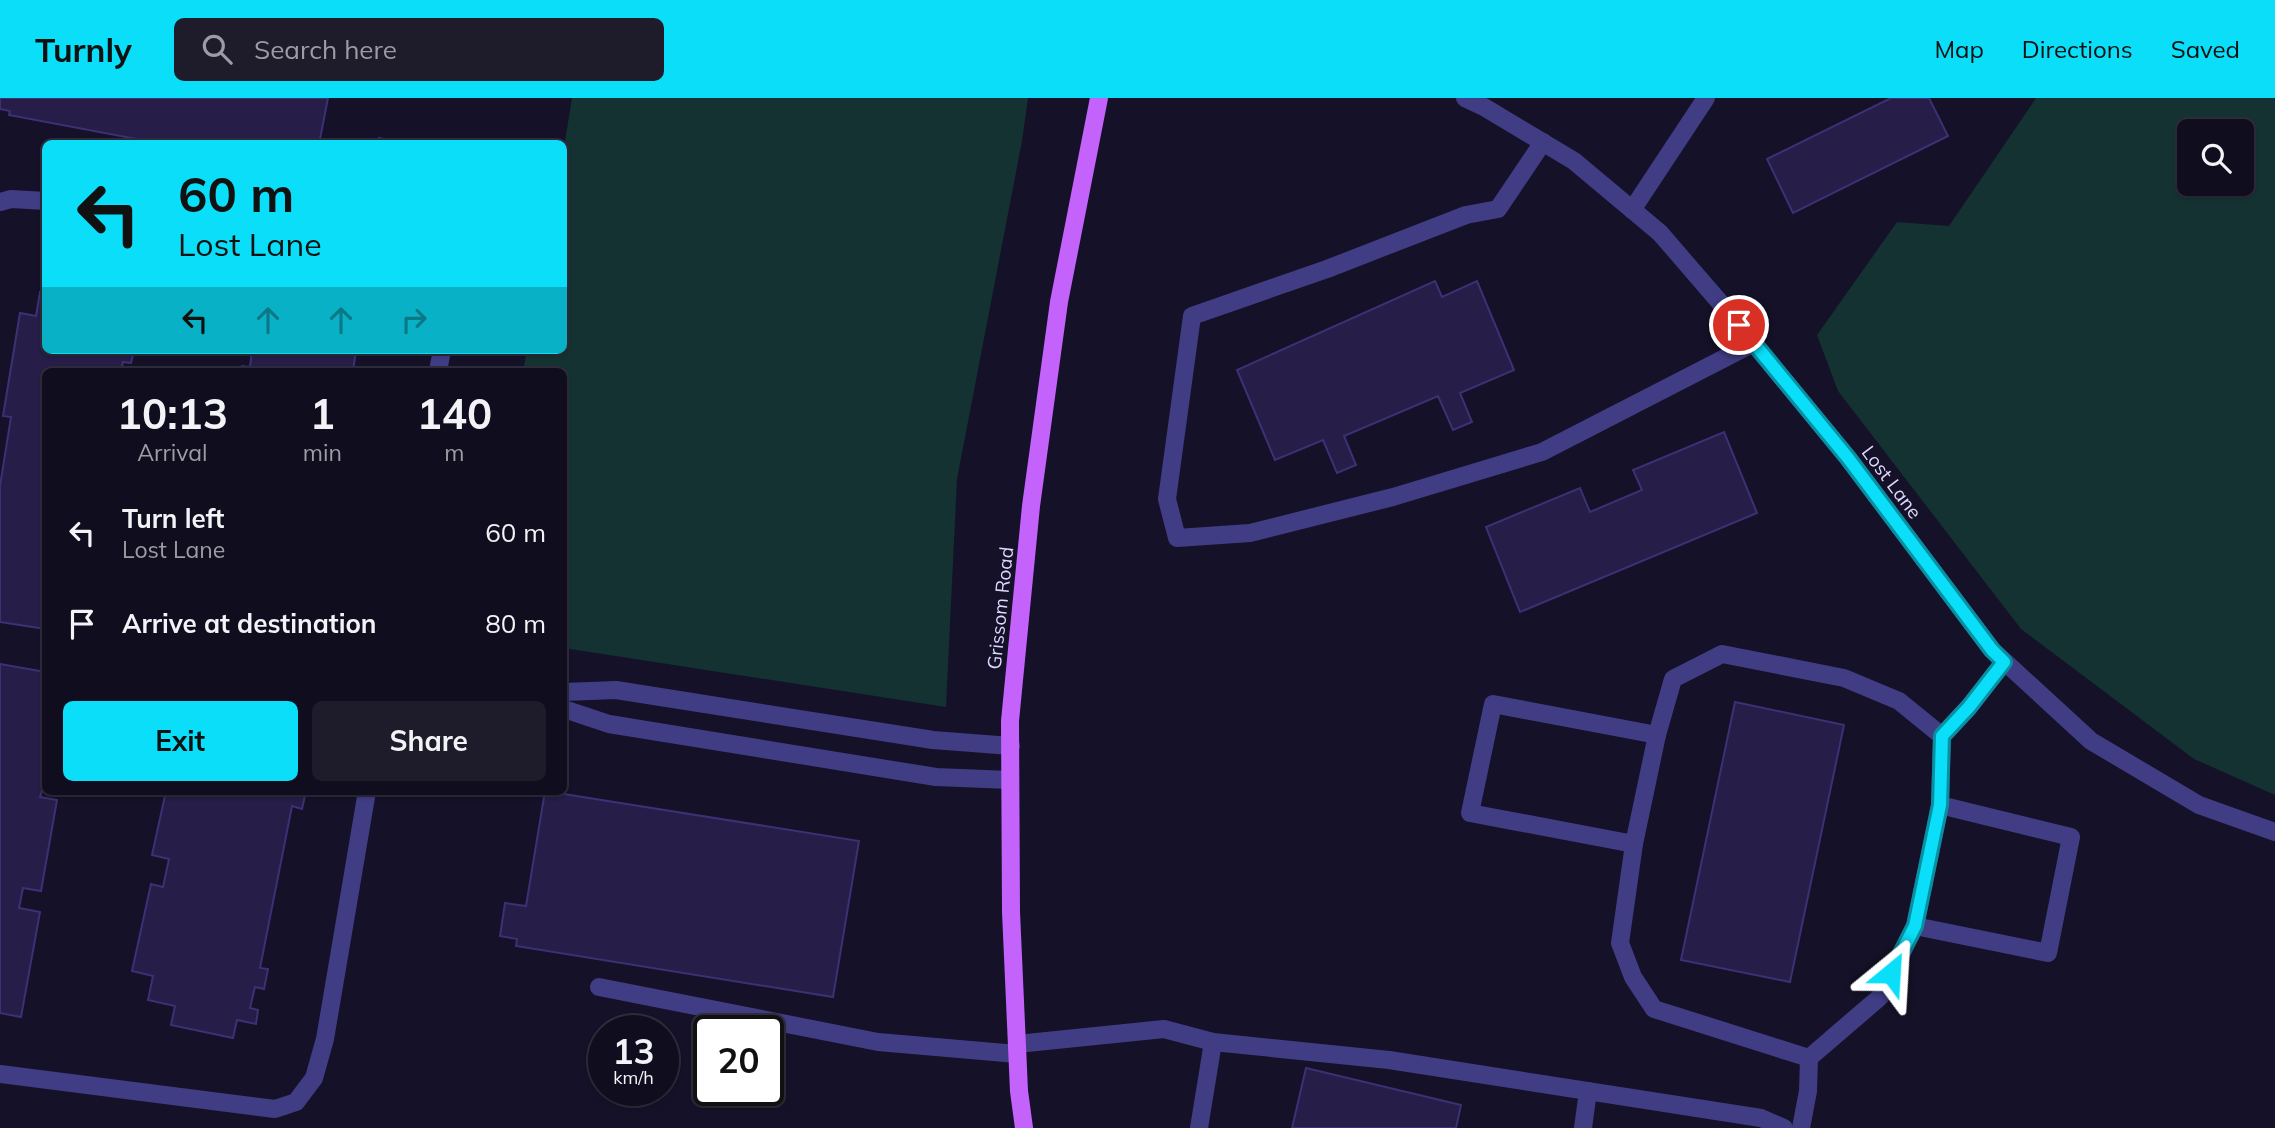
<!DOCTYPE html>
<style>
body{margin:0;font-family:Mulish,sans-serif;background:#1e1b2b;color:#f1f3f6;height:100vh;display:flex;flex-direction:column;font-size:26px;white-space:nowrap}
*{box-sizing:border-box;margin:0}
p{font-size:23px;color:#9c9ca4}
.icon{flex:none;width:38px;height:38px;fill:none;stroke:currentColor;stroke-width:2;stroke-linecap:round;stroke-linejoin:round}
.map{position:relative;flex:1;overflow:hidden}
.sheet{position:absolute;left:42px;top:270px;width:525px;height:427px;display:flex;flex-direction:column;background:#100d1e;border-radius:10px;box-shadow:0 2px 5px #0004,0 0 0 2px #302d3c}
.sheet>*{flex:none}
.guide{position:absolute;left:42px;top:42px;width:525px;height:214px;border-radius:10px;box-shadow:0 2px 5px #0004,0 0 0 2px #302d3c;background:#0adef8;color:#111;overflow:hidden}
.buttons{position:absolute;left:2177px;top:21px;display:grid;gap:14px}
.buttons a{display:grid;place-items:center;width:77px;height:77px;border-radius:10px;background:#100d1e;box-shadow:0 2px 5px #0004,0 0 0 2px #302d3c;font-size:35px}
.speed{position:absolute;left:588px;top:917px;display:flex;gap:14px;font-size:35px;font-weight:700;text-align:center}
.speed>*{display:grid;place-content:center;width:91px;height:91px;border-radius:50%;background:#100d1e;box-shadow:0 2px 5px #0004,0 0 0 2px #302d3c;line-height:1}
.speed small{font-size:18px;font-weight:400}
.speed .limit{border:4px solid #111;border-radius:10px;background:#fff;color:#111}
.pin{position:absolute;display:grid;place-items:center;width:60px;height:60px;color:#fff;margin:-30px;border:4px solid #fff;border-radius:50%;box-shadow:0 2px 7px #0007}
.me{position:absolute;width:77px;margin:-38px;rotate:27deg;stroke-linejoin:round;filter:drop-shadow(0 0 5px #0008)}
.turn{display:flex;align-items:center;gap:24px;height:147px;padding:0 21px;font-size:32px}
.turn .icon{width:91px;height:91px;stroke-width:2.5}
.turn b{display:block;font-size:49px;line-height:60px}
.lanes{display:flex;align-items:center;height:66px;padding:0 21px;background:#0003;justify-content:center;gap:35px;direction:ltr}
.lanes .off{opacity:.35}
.eta{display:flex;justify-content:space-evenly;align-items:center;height:119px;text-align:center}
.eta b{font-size:42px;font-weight:700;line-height:49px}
.button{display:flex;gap:14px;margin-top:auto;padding:14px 21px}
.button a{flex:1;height:80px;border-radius:10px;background:#0adef8;color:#111;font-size:28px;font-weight:700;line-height:80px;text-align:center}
.button a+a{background:#1e1b2b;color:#f1f3f6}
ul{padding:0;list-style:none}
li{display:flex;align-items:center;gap:21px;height:91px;padding:0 21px}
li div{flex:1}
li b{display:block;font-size:26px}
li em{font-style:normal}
header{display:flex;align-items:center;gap:42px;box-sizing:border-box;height:98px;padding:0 35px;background:#0adef8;color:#111}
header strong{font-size:33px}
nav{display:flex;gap:38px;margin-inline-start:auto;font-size:24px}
.search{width:490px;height:63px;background:#1e1b2b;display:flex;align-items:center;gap:18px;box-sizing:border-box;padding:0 24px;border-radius:10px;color:#9c9ca4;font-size:26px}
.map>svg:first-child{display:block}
</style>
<header>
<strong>Turnly</strong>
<div class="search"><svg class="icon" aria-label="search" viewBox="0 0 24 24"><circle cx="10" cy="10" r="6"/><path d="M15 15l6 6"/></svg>Search here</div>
<nav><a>Map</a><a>Directions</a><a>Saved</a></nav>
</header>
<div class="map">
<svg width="2275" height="1030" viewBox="0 0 2275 1030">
<rect width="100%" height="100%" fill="#151128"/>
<!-- green -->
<g fill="#143231" fill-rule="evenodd">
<path d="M572,0H1028L1022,43L957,381L946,609L564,550V273H523L527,252H564V49Z"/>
<path d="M2036,0H2275V697L2194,661L2021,531L1838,293L1817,237L1897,124L1949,128ZM2189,33H2242V86H2189Z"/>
</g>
<!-- building -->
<g fill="#261d48" stroke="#3e3074" stroke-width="2">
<path d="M0,0H328L319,46H163L9,17L10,13L0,11Z"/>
<path d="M1891,0H1929L1948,38L1793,115L1767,61Z"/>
<path d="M379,40L409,46H378Z"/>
<path d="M1435,183L1442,199L1477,183L1514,272L1460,295L1472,324L1453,332L1438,298L1344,338L1356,367L1337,375L1323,342L1275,362L1237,272Z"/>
<path d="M40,194H46V252H134L131,265L123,264L121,273H46V531L0,524V388L11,319L3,318L20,215L36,218Z"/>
<path d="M252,252H356L353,273H241L242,268L250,269Z"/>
<path d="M1724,334L1757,415L1520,514L1486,429L1580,390L1590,414L1642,392L1633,372Z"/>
<path d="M0,566L46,574V679L40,699L57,702L41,793L23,790L19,810L40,814L21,919L0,915Z"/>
<path d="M1735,604L1844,627L1790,884L1681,862Z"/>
<path d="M166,693H306L302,711L292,708L260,870L268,871L264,891L255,889L250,910L258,912L256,926L237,922L233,940L171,927L175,908L148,902L153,878L132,873L151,786L163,789L169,761L152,757Z"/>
<path d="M545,693L859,743L833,899L516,848L517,841L500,838L505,805L526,808Z"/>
<path d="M1306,970L1461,1007L1456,1030H1292Z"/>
</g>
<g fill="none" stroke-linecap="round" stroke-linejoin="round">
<!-- minor -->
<g stroke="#413d85" stroke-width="18">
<path d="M1465,0L1484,9L1574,63L1660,135L1723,208L1848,360L1992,552L2091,643L2199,707L2275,734"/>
<path d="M1543,44L1498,111L1466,117L1327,171L1192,218L1167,401L1177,440L1250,435L1393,399L1542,354L1754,245"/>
<path d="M0,104L11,101L46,103"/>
<path d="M1632,112L1706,0"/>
<path d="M438,273L442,252"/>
<path d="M564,594L616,592L933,642L1011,648"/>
<path d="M564,611L609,626L936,679L1010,682"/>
<path d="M1942,638L1969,609L2004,564"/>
<path d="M1634,746L1657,637"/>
<path d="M1915,828L1940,707"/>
<path d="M599,889L878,944L1017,956"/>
<path d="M1017,946L1164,931L1213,944L1389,962L1761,1020L1784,1030"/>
<path d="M0,976L275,1011L296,1004L314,980L325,941L367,693"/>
<path d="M1199,1030L1213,944"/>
<path d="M1583,1030L1588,993"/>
<path d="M1801,1030L1808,993L1809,960L1880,899L1915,828L2048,855L2071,739L1940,707L1942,638L1899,603L1844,580L1722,556L1673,581L1657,637L1493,606L1470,715L1634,746L1620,845L1633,879L1654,911L1809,960"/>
</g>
<!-- major -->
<path stroke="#c363fb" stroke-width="18" d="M1024,1030L1019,993L1011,814L1010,623L1031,408L1059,204L1099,0"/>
</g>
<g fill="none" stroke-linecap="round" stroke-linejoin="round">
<!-- route casing -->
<g stroke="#0690a1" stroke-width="18">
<path id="route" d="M1739,227L1848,360L1992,552L2004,564L1969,609L1942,638L1940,707L1915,828L1891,875"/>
</g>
<!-- route -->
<use href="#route" stroke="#0adef8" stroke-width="12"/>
</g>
<g text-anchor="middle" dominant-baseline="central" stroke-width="5" stroke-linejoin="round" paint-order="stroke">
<!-- street labels -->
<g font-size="19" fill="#ddd9fe" stroke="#151128">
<text transform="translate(1892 384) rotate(53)">Lost Lane</text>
<text transform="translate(1000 510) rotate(-84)">Grissom Road</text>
</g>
</g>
</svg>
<div class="buttons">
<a><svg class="icon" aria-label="search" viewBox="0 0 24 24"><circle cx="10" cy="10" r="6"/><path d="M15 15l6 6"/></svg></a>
</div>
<div class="speed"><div>13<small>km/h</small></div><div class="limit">20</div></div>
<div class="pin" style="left:1739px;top:227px;background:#d93025"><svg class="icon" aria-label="arrive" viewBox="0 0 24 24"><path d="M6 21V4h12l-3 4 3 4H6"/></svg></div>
<svg class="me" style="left:1891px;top:875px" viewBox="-20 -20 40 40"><path d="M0-17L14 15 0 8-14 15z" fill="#0adef8" stroke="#fff" stroke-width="4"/></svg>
<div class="guide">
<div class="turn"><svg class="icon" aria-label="left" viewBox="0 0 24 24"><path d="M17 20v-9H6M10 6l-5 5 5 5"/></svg><div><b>60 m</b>Lost Lane</div></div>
<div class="lanes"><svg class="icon" aria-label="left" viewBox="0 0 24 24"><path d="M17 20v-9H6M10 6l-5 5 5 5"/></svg><svg class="icon off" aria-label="ahead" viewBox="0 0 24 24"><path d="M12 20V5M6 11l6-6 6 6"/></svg><svg class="icon off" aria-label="ahead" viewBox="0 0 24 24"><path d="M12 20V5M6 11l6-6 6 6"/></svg><svg class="icon off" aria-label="right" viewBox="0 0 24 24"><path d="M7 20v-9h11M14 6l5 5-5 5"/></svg></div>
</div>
<section class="sheet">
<div class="eta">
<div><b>10:13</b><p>Arrival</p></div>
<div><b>1</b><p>min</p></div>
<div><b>140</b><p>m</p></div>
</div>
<ul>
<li><svg class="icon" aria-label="left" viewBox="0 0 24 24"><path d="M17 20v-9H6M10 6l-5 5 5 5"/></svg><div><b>Turn left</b><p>Lost Lane</p></div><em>60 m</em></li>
<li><svg class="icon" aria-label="arrive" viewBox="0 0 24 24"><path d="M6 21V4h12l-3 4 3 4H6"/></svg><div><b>Arrive at destination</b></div><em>80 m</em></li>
</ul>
<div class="button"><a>Exit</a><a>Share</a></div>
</section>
</div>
